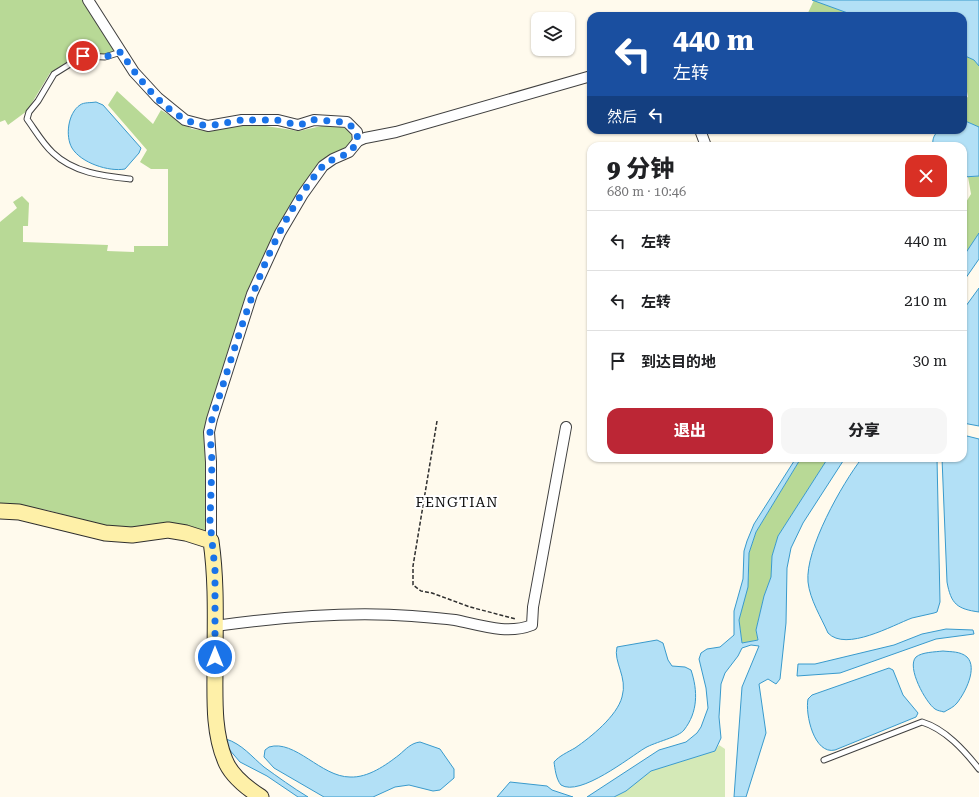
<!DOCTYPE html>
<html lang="zh">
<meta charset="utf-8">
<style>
body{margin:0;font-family:"Roboto Serif","Noto Sans SC",serif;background:#f6f6f6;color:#202124;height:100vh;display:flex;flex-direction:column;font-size:15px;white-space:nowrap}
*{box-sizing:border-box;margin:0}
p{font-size:13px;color:#757577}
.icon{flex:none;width:22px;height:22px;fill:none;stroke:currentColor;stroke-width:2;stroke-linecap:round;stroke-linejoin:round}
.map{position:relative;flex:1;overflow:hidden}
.side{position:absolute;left:587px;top:142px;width:380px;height:320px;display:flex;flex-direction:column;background:#fff;border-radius:12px;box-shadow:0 1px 3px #0004}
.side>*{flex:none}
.top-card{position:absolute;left:587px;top:12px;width:380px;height:122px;border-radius:12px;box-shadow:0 1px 3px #0004;background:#1a4fa0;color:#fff;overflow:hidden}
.controls{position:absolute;left:531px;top:12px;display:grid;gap:8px}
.controls a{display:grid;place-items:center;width:44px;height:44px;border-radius:8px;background:#fff;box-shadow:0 1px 3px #0004;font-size:20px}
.pin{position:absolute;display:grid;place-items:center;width:34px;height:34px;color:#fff;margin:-17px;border:2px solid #fff;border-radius:50%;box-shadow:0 1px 4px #0007}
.me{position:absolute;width:44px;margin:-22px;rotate:0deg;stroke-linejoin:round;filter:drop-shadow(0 0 3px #0008)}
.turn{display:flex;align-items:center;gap:14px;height:84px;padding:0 20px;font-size:18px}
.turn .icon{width:52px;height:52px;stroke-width:2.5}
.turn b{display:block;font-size:28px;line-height:34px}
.then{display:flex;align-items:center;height:38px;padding:0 20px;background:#0003;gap:8px;font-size:15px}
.round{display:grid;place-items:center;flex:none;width:42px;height:42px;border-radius:12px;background:#f6f6f6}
.overview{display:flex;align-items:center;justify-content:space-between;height:68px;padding:0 20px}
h1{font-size:24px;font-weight:800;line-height:30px}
.action{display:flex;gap:8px;margin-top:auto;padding:8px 20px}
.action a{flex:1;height:46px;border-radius:12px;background:#bc2635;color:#fff;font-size:16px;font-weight:800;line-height:46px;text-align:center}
.action a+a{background:#f6f6f6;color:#202124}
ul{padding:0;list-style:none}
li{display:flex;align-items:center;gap:12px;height:60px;padding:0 20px;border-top:1px solid #e0e0e0}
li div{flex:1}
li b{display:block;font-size:15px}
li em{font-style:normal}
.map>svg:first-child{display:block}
</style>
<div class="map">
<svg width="979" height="797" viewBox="0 0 979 797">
<rect width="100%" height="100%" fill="#fffaed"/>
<!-- green -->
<path fill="#d4e9b7" d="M719,745L725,749V797H614L626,791L651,771L715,751Z"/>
<!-- forest -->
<g fill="#b8d996">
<path d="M0,0H84L116,49L107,55L83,52L50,73L27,111L8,125L5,120L0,122Z"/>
<path d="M814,0L856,16L807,15Z"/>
<path d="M963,55L974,60L979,66V127L963,120V99L968,97L965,81L963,82Z"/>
<path d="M117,91L153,124L161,110L192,129L207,131L246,123L299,131L326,125L346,128L349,130L352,137V141L347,150L325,160L271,246L207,430V529L205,531H122L47,510L0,503V222L17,208L13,202L22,196L29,203L28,226H23V242L108,245L107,251L134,252V246H168V169H151L140,162L147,150L108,105Z"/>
<path d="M979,176V233L963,257V207L971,194L968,177Z"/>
<path d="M801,458H828L778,536L772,556L771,577L764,596L756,630L758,640L742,643L739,620L749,575V553L756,532Z"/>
</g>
<!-- water -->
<g fill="#b2e0f6" stroke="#399acc">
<path d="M812,0H979V66L974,60L963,55V16H856Z"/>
<path d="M96,102L103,105L141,148L139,153L125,169C109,172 81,163 72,148C65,136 68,113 80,105C84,102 91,103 96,102Z"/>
<path d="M963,120L979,127V176L963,177V146H933C932,139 934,134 940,130H963Z"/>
<path d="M979,233V259L963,282V257Z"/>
<path d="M979,288V426L963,423V310Z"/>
<path d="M963,435L979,439V612C957,609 951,604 947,582L942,458H963Z"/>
<path d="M796,458H801L756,532L749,553L748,587L739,620L742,643L758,640L756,630L764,596L771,577L772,556L778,536L828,458H845L803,523L791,548L787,568L786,623L780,679L776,684L768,679L759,684L766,733L746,797H734L742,687L759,646L751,645L742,648L738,656L725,673L721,684L719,717L721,738L715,751L651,771L626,791L614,797H587L659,750L686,742L697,733L701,727L708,708L706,688L699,659L701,653L707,649L720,647L734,635V611L743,579L744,551L747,541L754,524Z"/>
<path d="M862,458H937L940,602L937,612L934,613C927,615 919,616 912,618C893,625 846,652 828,633C821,617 810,600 808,582C805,549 842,484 862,458Z"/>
<path d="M946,629L973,630L974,634L936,639L840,673L797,676L798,664H815L894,645L922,634Z"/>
<path d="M657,640L663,643L668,660L672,666L685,667L691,670C698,691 698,712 684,730C679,737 655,742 645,748C630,757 580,797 561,785C556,779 555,769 554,762C559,756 568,752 575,748C591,737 617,716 622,697C628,677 613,662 617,647Z"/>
<path d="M943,651C951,652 960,651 967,657C978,668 965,693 957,703C954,707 949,709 944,712C941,711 938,711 935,709C926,703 906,667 916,657C922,652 935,652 943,651Z"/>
<path d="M889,668L893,670L903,695L918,713L916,717L835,750C814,755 805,714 808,699L812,695Z"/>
<path d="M226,739C242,744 252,757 264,767C278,777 293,788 308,797H298L267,776L240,762L228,748Z"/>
<path d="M420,742L440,749L454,769V778L440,790L433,791L409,785L395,787L373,797H324L274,768L264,757L265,750L269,747C295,739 321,777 350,777C368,778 386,765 399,755C406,749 411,743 420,742Z"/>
<path d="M510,782L547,786L552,790L573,797H497Z"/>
</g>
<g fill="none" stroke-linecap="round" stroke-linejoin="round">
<!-- lane casing -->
<g stroke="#404040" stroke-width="7">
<g id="lane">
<path d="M121,52L105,57L83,56L54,74L38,101L29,112L27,119C35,130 43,144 53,153C74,173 103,176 130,179"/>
<path d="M824,760L922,722C945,729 964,750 979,769"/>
</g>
</g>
<!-- street casing -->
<g stroke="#404040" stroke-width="12">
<g id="street">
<path d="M88,0L134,72L158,98L185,120L208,126L242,120H278L298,125L314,120L347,122L357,132L358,141"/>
<path d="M700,130L706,146"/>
<path d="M211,541V462L209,432L212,419L252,294L280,233L303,194L323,166L333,159L349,152L358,141L365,138L396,132L591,76"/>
<path d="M215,626C280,617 347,611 412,616C426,617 441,618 455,620C480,625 507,635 532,625L533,607L566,427"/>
</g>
</g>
<!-- secondary casing -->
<g stroke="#2f2f2f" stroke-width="17">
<path id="secondary" d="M0,511L19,512L105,533L132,535L168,530L186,533L211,541C217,583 215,625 215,666C215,698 213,731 225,760C231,776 247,788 261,797"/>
</g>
<!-- path -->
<path stroke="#2f2f2f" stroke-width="1.5" stroke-dasharray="4 2" stroke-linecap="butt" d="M437,421L413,566V585L421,591L432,593L470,607L516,619"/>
<!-- lane -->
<use href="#lane" stroke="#fff" stroke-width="5"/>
<!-- street -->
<use href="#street" stroke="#fff" stroke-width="10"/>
<!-- secondary -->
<use href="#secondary" stroke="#fef0a8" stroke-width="15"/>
</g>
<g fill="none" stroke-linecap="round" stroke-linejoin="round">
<!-- route -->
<path stroke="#1a73e8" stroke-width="7" stroke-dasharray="0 12.6" d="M83,56L105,57L121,52C137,77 167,117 198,124C212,128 228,121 243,120C254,120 266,120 277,120C284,121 291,124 298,125C303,125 307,121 312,120C318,119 325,121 331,121C346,122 357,124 358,142C355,145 352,150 348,153C339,158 329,159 322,167C263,237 240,335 212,419L210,432L212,462L210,521L215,570V657"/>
</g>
<g text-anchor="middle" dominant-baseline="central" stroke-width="4" stroke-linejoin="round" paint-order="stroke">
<!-- quarter labels -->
<g font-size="14" letter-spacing="1" fill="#0d0d0d" stroke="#fff">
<text x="457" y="502">FENGTIAN</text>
</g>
</g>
</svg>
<div class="controls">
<a><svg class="icon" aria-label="layers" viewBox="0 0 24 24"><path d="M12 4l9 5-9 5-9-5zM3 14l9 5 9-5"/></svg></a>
</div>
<div class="pin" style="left:83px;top:56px;background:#d93025"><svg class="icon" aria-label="arrive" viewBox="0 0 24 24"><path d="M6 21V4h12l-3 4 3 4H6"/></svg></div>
<svg class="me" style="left:215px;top:657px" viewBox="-20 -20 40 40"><circle r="17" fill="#1a73e8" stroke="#fff" stroke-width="3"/><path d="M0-11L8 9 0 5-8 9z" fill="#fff"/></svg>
<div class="top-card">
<div class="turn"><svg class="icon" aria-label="left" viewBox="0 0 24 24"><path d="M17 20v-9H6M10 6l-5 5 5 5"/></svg><div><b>440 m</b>左转</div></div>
<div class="then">然后<svg class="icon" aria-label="left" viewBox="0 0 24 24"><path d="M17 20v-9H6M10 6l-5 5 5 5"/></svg></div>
</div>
<section class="side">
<div class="overview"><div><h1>9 分钟</h1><p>680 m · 10:46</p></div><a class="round" style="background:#d93025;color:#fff"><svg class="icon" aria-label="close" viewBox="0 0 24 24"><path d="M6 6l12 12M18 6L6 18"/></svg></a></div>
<ul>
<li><svg class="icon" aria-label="left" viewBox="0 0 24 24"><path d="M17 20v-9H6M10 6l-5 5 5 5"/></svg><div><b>左转</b></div><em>440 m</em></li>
<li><svg class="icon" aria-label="left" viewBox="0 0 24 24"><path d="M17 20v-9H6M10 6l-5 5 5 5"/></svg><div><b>左转</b></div><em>210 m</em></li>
<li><svg class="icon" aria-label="arrive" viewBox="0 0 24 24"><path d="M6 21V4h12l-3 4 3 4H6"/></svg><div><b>到达目的地</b></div><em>30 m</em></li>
</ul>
<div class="action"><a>退出</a><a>分享</a></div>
</section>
</div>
